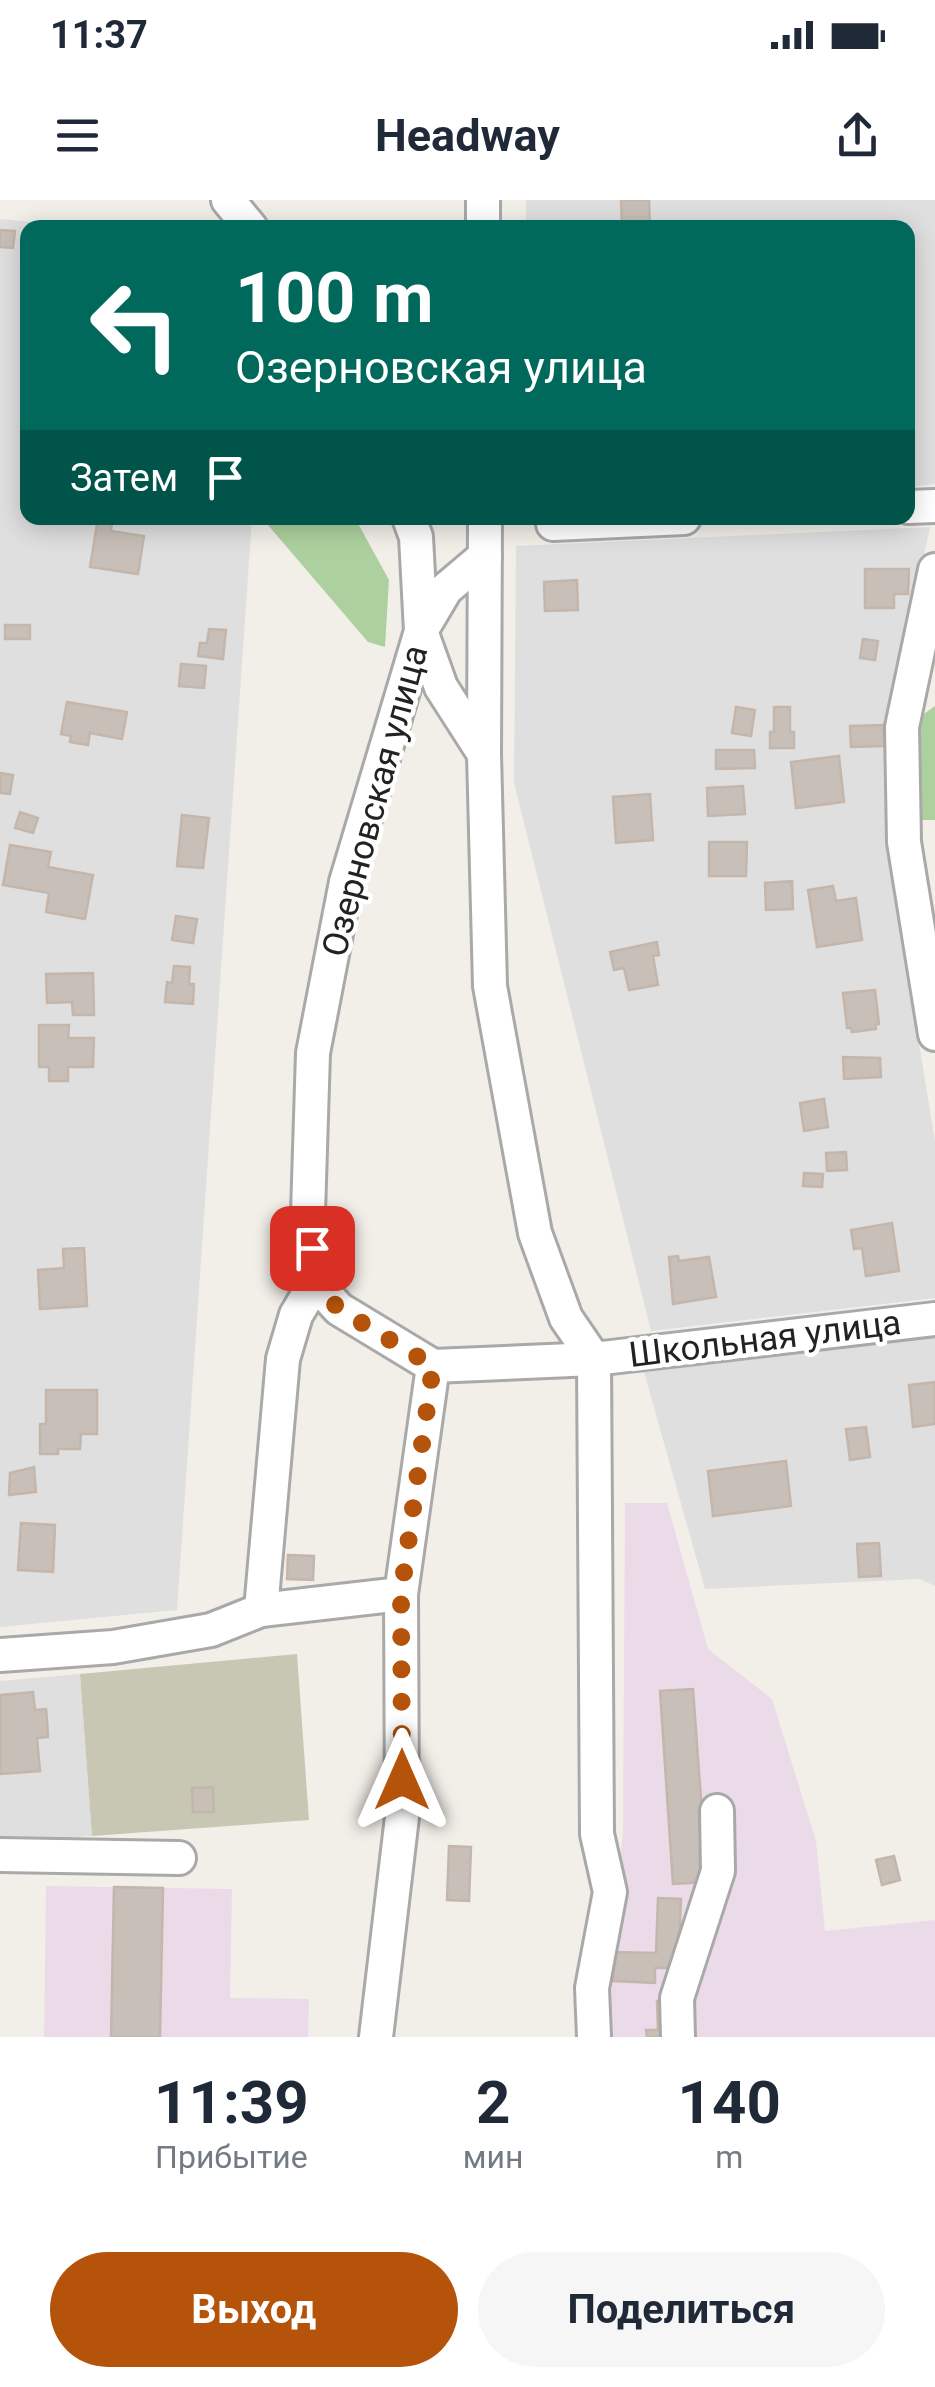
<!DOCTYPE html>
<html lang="ru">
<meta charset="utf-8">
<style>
body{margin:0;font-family:Roboto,sans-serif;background:#f6f6f7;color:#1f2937;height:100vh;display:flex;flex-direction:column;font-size:38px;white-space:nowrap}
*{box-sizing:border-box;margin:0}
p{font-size:32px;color:#747a83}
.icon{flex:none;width:55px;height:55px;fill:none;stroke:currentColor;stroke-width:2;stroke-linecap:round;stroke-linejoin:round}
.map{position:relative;height:1837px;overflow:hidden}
.details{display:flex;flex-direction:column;background:#fff;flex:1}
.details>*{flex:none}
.banner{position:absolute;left:20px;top:20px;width:895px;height:305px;border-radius:20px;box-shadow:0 5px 25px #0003;background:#00695c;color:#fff;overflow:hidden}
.pin{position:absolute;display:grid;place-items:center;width:85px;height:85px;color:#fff;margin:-42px;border-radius:20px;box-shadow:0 5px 15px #0006}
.me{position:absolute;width:110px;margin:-55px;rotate:0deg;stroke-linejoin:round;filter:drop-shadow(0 0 8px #0008)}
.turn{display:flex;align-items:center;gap:35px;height:210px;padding:0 50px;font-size:45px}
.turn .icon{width:130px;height:130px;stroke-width:2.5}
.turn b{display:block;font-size:70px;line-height:85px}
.then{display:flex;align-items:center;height:95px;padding:0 50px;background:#0003;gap:20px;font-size:38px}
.eta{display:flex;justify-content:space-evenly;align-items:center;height:170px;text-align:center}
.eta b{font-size:60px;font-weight:700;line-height:70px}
.cta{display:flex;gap:20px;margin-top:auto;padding:20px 50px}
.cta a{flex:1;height:115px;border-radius:60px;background:#b45309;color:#fff;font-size:40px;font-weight:700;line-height:115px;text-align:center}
.cta a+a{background:#f6f6f7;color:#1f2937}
.status{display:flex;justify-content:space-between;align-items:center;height:70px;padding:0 50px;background:#fff;direction:ltr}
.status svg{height:28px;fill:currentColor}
header{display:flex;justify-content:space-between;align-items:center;height:130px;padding:0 50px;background:#fff;font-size:45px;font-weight:700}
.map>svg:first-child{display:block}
</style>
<div class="status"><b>11:37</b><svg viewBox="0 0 49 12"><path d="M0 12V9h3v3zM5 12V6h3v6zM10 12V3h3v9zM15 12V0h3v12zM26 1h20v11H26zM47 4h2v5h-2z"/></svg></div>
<header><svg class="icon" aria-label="menu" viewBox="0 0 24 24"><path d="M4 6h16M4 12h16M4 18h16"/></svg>Headway<svg class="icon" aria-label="share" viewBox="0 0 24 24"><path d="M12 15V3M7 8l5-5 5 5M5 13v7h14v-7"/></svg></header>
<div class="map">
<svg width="935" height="1837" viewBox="0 0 935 1837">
<rect width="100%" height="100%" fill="#f2efe9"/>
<!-- residential -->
<g fill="#e0dfdf">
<path d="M526,0H935V284L908,287V28L526,27Z"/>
<path d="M0,19L84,27L28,28V318H252L177,1410L0,1427Z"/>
<path d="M930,327L888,524L890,667L935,941V1098L651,1131L514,583L516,346Z"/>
<path d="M935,1138V1386L920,1379L705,1389L644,1172Z"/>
<path d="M80,1474L92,1636L0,1642V1481Z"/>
</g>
<!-- industrial -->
<g fill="#ebdbe8">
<path d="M625,1303H667L708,1449L772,1499L816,1641L825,1731L935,1720V1837H602L623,1632Z"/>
<path d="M46,1686L232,1689L230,1798L309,1799L308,1837H44Z"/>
</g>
<!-- construction -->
<path fill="#c7c7b4" d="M297,1454L309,1620L92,1636L80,1474Z"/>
<!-- forest -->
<g fill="#add19e">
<path d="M262,318H355L389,380L385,447L368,442Z"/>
<path d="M935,506V620H918L917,519Z"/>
</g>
<!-- building -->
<g fill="#c7bfb8" stroke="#c4b6ab" stroke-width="2.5">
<path d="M621,0H649L650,28H622Z"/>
<path d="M0,30L15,31L13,48L0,47Z"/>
<path d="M98,318L112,321L111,331L144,336L138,374L90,367Z"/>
<path d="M865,369H909L908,394H894V408H865Z"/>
<path d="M577,380L578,410L545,411L544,382Z"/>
<rect x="5" y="425" width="25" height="14"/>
<path d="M209,429L226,430L223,459L198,456L200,443H207Z"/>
<path d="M863,439L878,441L875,460L860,458Z"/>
<path d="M181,464L206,466L204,488L179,486Z"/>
<path d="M67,502L127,512L122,539L90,533L88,545L70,542L71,536L61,534Z"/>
<path d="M736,507L755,510L751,536L732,533Z"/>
<path d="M774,507H790V532H794V548H770V532H774Z"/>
<path d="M883,525L884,546L851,547L850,526Z"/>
<path d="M716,550H754L755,568L716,569Z"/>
<path d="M839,556L844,602L796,608L791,562Z"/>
<path d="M0,573L13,575L10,594L0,593Z"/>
<path d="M743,586L745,614L708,616L707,588Z"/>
<path d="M650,594L653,640L616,643L613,597Z"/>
<path d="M20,612L38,618L33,633L15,628Z"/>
<path d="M182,615L209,618L203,668L177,666Z"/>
<path d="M709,642H747L746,676H709Z"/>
<path d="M10,645L51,652L48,667L93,675L85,719L46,712L49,693L3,685Z"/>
<path d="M792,681L793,709L766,710L765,683Z"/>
<path d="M833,686L836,701L856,698L862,740L817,747L808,690Z"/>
<path d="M176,716L197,719L193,743L172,740Z"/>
<path d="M657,742L659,755L653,756L658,785L629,790L624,768L614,770L610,752Z"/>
<path d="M174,766L190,767L189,784H194L193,804L165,802L167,782L172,783Z"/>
<path d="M93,773L94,815H73L72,802L47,803L46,774Z"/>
<path d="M875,790L879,824L875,825L876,829L852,832L851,828H847L843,793Z"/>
<path d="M39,825H69L68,838H94L93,867H68V881H49V867H39Z"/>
<path d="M843,857L880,858L881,877L844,879Z"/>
<path d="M824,899L828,927L804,931L800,903Z"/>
<path d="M846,952L847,970L827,971L826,953Z"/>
<path d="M804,973L823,974L822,987L803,986Z"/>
<path d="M892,1023L899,1071L866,1076L862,1048L854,1049L851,1030Z"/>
<path d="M84,1048L87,1106L40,1109L38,1070L64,1068L63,1049Z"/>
<path d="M678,1056L679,1061L709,1057L716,1097L673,1104L669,1057Z"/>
<path d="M935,1182V1224L913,1227L909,1185Z"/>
<path d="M46,1190H97V1234H81L80,1249H58V1254H40V1224H46Z"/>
<path d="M866,1227L870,1257L850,1260L846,1229Z"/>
<path d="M786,1261L791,1306L713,1316L708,1271Z"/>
<path d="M34,1267L36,1292L9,1295L10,1273Z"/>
<path d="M21,1323L55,1325L53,1372L18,1370Z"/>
<path d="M879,1343L881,1376L859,1377L857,1344Z"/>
<path d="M288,1355L314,1356L313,1380L287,1379Z"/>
<path d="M693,1489L707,1682L673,1684L660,1491Z"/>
<path d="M33,1492L35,1510L46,1509L47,1519L48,1537L37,1538L40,1571L0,1574V1495Z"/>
<path d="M213,1587L214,1612H193L192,1588Z"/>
<path d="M449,1646L471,1647L469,1701L447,1700Z"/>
<path d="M894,1656L900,1680L882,1685L876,1660Z"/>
<path d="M114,1687L163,1688L160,1837H111Z"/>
<path d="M658,1698L681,1699L678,1768H655V1783L613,1781L614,1752L656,1753Z"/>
<path d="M657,1801H669L670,1837H647L646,1830H658Z"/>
</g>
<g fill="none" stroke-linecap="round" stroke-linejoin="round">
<!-- minor casing -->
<g stroke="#a9a9a9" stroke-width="38">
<g id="minor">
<path d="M228,0L251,28"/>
<path d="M483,0V28"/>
<path d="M908,307L935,306"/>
<path d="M485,318L484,554L490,786L535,1033L566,1118L594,1159L597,1634L610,1692L592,1788L594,1837"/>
<path d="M553,324L684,318"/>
<path d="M935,370L902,527L904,642L935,834"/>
<path d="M484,554L441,487L421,431L446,389L485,356"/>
<path d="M433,1166L594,1159L935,1119"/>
<path d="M261,1410L283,1159L296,1115L315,1083"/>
<path d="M0,1455L113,1447L211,1430L261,1410L401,1394"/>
<path d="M0,1655L179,1658"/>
<path d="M376,1837L402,1617L401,1394L433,1166L339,1109L315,1083L308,1013L313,853L346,682L421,431L416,337L409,318"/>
<path d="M678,1837L677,1798L718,1671L717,1611"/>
</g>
</g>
<!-- minor -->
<use href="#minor" stroke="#fff" stroke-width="32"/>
</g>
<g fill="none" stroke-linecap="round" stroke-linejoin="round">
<!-- route -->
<path stroke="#b45309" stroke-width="18" stroke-dasharray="0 32.4" d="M312,1048L315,1083L339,1109L433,1166L401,1394L402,1580"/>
</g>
<g text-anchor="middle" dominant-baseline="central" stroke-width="9" stroke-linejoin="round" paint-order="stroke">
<!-- street labels -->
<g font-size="35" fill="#222" stroke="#fff">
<text transform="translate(375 601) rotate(-75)">Озерновская улица</text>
<text transform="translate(765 1139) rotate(-7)">Школьная улица</text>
</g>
</g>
</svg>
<div class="pin" style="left:312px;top:1048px;background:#d93025"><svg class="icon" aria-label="arrive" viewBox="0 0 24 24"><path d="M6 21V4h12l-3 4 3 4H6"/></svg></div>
<svg class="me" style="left:402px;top:1580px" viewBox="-20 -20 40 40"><path d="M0-17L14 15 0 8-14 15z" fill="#b45309" stroke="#fff" stroke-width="4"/></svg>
<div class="banner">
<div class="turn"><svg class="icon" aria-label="left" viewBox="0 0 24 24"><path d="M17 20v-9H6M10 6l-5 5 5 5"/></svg><div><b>100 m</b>Озерновская улица</div></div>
<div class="then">Затем<svg class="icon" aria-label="arrive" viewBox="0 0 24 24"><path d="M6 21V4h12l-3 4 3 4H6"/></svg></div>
</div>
</div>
<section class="details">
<div class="eta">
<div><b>11:39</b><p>Прибытие</p></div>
<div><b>2</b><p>мин</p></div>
<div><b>140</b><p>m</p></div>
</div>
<div class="cta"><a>Выход</a><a>Поделиться</a></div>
</section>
